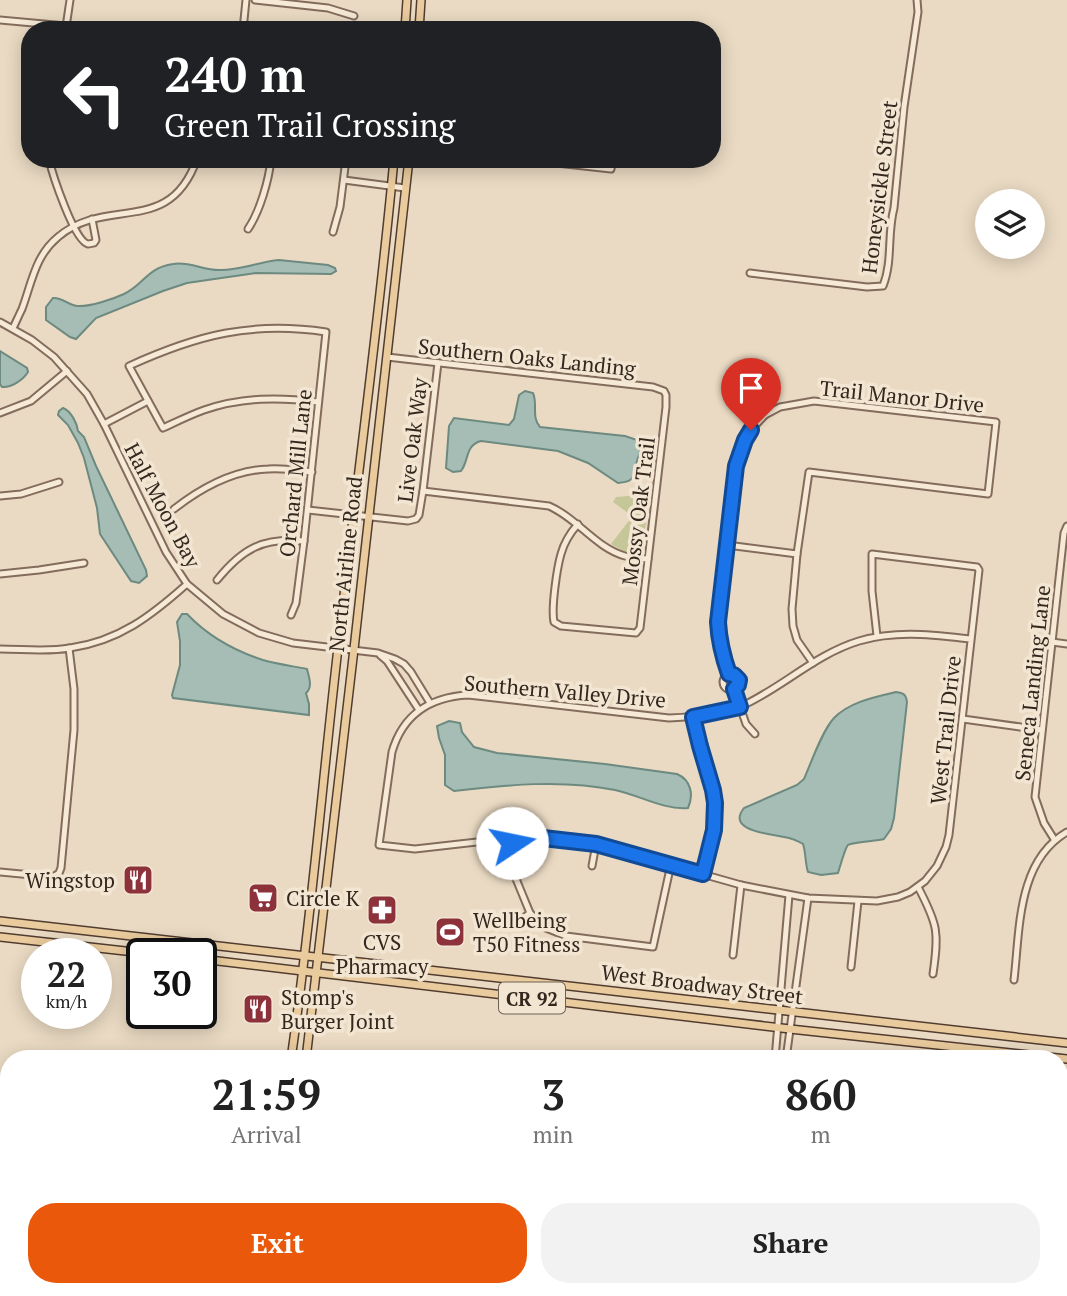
<!DOCTYPE html>
<style>
body{margin:0;font-family:"PT Serif",serif;background:#f2f2f2;color:#222;height:100vh;display:flex;flex-direction:column;font-size:26px;white-space:nowrap}
*{box-sizing:border-box;margin:0}
p{font-size:23px;color:#767676}
.icon{flex:none;width:38px;height:38px;fill:none;stroke:currentColor;stroke-width:2;stroke-linecap:round;stroke-linejoin:round}
.map{position:relative;flex:1;overflow:hidden}
.panel{position:absolute;left:0px;top:1050px;width:1068px;height:247px;display:flex;flex-direction:column;background:#fff;border-radius:28px 28px 0 0;box-shadow:0 4px 18px #0003}
.panel>*{flex:none}
.hud{position:absolute;left:21px;top:21px;width:700px;height:147px;border-radius:28px;box-shadow:0 4px 18px #0003;background:#202124;color:#fff;overflow:hidden}
.tools{position:absolute;left:975px;top:189px;display:grid;gap:14px}
.tools a{display:grid;place-items:center;width:70px;height:70px;border-radius:50%;background:#fff;box-shadow:0 4px 18px #0003;font-size:35px}
.speed{position:absolute;left:21px;top:938px;display:flex;gap:14px;font-size:35px;font-weight:700;text-align:center}
.speed>*{display:grid;place-content:center;width:91px;height:91px;border-radius:50%;background:#fff;box-shadow:0 4px 18px #0003;line-height:1}
.speed small{font-size:18px;font-weight:400}
.speed .limit{border:4px solid #111;border-radius:10px;background:#fff;color:#111}
.pin{position:absolute;display:grid;place-items:center;width:60px;height:60px;color:#fff;margin:-72px -30px;border-radius:50% 50% 50% 0;rotate:-45deg;box-shadow:0 0 7px #0007}
.pin .icon{rotate:45deg}
.me{position:absolute;width:77px;margin:-38px;rotate:79deg;stroke-linejoin:round;filter:drop-shadow(0 0 5px #0008)}
.turn{display:flex;align-items:center;gap:24px;height:147px;padding:0 28px;font-size:32px}
.turn .icon{width:91px;height:91px;stroke-width:2.5}
.turn b{display:block;font-size:49px;line-height:60px}
.eta{display:flex;justify-content:space-evenly;align-items:center;height:119px;text-align:center}
.eta b{font-size:42px;font-weight:700;line-height:49px}
.primary-button{display:flex;gap:14px;margin-top:auto;padding:14px 28px}
.primary-button a{flex:1;height:80px;border-radius:28px;background:#ea580c;color:#fff;font-size:28px;font-weight:700;line-height:80px;text-align:center}
.primary-button a+a{background:#f2f2f2;color:#222}
.map>svg:first-child{display:block}
</style>
<div class="map">
<svg width="1067" height="1296" viewBox="0 0 1067 1296">
<rect width="100%" height="100%" fill="#eadac3"/>
<!-- green -->
<g fill="#c6c798">
<path d="M650,492L642,553C631,556 620,550 611,544L631,518L632,516L613,502L616,497L640,495Z"/>
<path d="M272,1288H398L420,1296H282L271,1292Z"/>
<path d="M446,1288H472L508,1294L521,1288H528C507,1296 471,1292 446,1288Z"/>
</g>
<!-- water -->
<g fill="#a5bdb4" stroke="#6d8a80" stroke-width="2">
<path d="M279,260L328,265L335,268L336,271L331,274L256,273L187,283L163,291L96,318L76,339L70,337L46,320V307L53,298C62,297 68,305 77,306C90,307 113,299 124,294C145,284 146,268 173,264C190,261 204,271 221,270C240,270 259,262 279,260Z"/>
<path d="M0,351L27,368L28,372C23,380 11,388 2,387L0,384Z"/>
<path d="M525,391L533,393C538,404 531,417 540,427L625,436L637,440L641,448C640,454 637,459 636,465C635,479 631,482 618,483L588,463L558,451L481,441C465,445 469,461 461,471L453,472L446,468L449,426L454,418L509,425L514,419L519,395Z"/>
<path d="M63,408C71,411 77,423 78,431L84,437L96,466L146,570L147,576L139,583L131,581L100,534L97,508L84,458L78,443L68,425L58,415L59,411Z"/>
<path d="M182,614H187C207,635 235,651 263,660C277,664 292,666 307,669C309,677 313,687 306,693L309,704V715L173,698L172,695L180,665V641L177,622Z"/>
<path d="M896,692C903,693 906,694 907,702L894,818L891,829L884,839C877,841 852,842 848,845C845,848 840,867 838,873L821,875L808,872C805,863 806,853 803,844C802,843 793,839 792,839C778,834 724,833 744,808L797,785L804,779C811,763 822,731 834,718C849,702 875,697 896,692Z"/>
<path d="M449,721L460,723L462,732L474,747L497,753L605,764L677,774C691,780 694,795 688,808C663,810 639,795 615,790C562,779 507,785 454,791L445,785V755L439,738L437,726Z"/>
<path d="M0,1232L9,1233V1288H13L0,1294Z"/>
</g>
<g fill="none" stroke-linecap="round" stroke-linejoin="round">
<!-- minor casing -->
<g stroke="#836c5c" stroke-width="9">
<g id="minor">
<path d="M255,0L328,8L354,16"/>
<path d="M0,20L66,26"/>
<path d="M66,27L70,0"/>
<path d="M243,30L246,0"/>
<path d="M49,159C52,173 74,241 88,244C90,244 92,243 94,243L96,240L92,219"/>
<path d="M520,159L611,169L613,159"/>
<path d="M344,180L405,188"/>
<path d="M248,229C260,211 269,180 271,159"/>
<path d="M333,232L340,207L346,159"/>
<path d="M750,273L867,287L883,286C893,261 887,234 894,208L904,107L918,12L917,0"/>
<path d="M0,322L32,340L54,357L87,394L104,424L166,552L187,584L223,614L259,633L293,643L378,653L395,659L404,664L411,672L430,703"/>
<path d="M13,328C16,322 19,315 22,309C32,282 35,256 58,237C107,195 169,238 197,159"/>
<path d="M387,357L653,387L664,391L666,395V407L640,628L636,633L561,626L554,622C551,608 557,568 561,554C564,543 570,533 578,524"/>
<path d="M752,397L765,415"/>
<path d="M0,413L31,401L67,371"/>
<path d="M104,424L148,401"/>
<path d="M423,491L549,506C577,518 596,548 625,556C633,558 641,558 648,559"/>
<path d="M0,496L21,494L59,482"/>
<path d="M174,509C201,488 233,470 268,469C283,468 297,470 312,472"/>
<path d="M308,510L408,521L416,519L419,515L423,491L438,363"/>
<path d="M727,545L797,554"/>
<path d="M0,574L39,570L84,563"/>
<path d="M217,580C242,549 263,537 304,541"/>
<path d="M291,615L296,603L304,541L326,332C251,321 197,335 129,366L163,428C176,422 190,415 204,410C242,397 279,397 318,402"/>
<path d="M877,636L872,591V554L977,567L979,570L949,835L946,847L937,866L925,881L910,892L898,897L877,901L808,898L741,885L596,844L565,839L512,838L415,849L379,845L392,752C403,714 431,697 468,695L669,718C690,717 722,715 742,706C783,687 816,654 859,641C897,630 933,635 971,639"/>
<path d="M1052,642L1067,644"/>
<path d="M0,649C23,649 47,652 70,648C119,641 151,616 187,584"/>
<path d="M380,655L387,661L419,710"/>
<path d="M729,674L723,656L718,622L736,466L745,440L751,430L765,415L780,407L814,401L996,422L988,494L809,472L797,554L792,609L793,626L797,640L813,663"/>
<circle cx="731" cy="682" r="8"/>
<path d="M734,689L746,724L755,734"/>
<path d="M693,717C699,745 713,776 715,803C717,828 710,851 703,874"/>
<path d="M963,719L1042,730"/>
<path d="M512,838L514,874L530,913L514,925"/>
<path d="M1054,839L1044,823L1035,797L1064,533L1067,526"/>
<path d="M592,866L596,844"/>
<path d="M0,872L53,877L59,873L61,868L74,730V689L69,648"/>
<path d="M918,887C938,925 939,932 933,974"/>
<path d="M530,913L546,928L566,936L653,947L671,864"/>
<path d="M733,955L741,885"/>
<path d="M851,967L858,901"/>
<path d="M1014,980C1020,929 1017,861 1067,832"/>
<path d="M775,1059L789,895"/>
<path d="M786,1059L808,898"/>
<path d="M1059,1070L1060,1058"/>
<path d="M1059,1109H1067"/>
<path d="M1062,1227L1066,1188"/>
<path d="M73,1288L74,1296"/>
<path d="M745,1288L749,1296"/>
<path d="M799,1288L804,1296"/>
<path d="M637,1296L638,1288"/>
<path d="M1004,1296L1008,1295L1019,1296"/>
</g>
</g>
<!-- major casing -->
<g stroke="#513c30" stroke-width="10">
<g id="major">
<path d="M405,30L407,0"/>
<path d="M419,30L421,0"/>
<path d="M0,921L1067,1043"/>
<path d="M0,937L152,954"/>
<path d="M201,959L790,1029L1067,1059"/>
<path d="M291,1059C311,923 322,785 338,648C356,485 379,323 394,159"/>
<path d="M306,1059L354,649L409,159"/>
<path d="M248,1295L257,1296"/>
<path d="M261,1296L262,1288"/>
</g>
</g>
<!-- minor -->
<use href="#minor" stroke="#f6e9d6" stroke-width="5"/>
<!-- major -->
<use href="#major" stroke="#eacb9e" stroke-width="7"/>
</g>
<g fill="none" stroke-linecap="round" stroke-linejoin="round">
<!-- route casing -->
<g stroke="#114b97" stroke-width="18">
<path id="route" d="M512,843V838H543L596,844L703,874L714,830L715,803L713,790L700,746L693,717L740,707L734,689L738,685L739,680L734,675L729,674C723,657 719,641 718,622L736,466L745,440L751,430"/>
</g>
<!-- route -->
<use href="#route" stroke="#1a73e8" stroke-width="12"/>
</g>
<!-- icons -->
<defs>
<g id="restaurant-square" transform="scale(1.575)"><rect x="-9" y="-9" width="18" height="18" rx="4" fill="#8d313b" stroke="#f2e6d2"/><path d="M-5-6h1v4h1v-4h1v4h1v-4h1v5L-1.5 .5V6h-2V.5L-5-1ZM5-6V6H3V1.5H1.5Q1.5-4 5-6Z" fill="#fff"/></g>
<g id="supermarket-square" transform="scale(1.575)"><rect x="-9" y="-9" width="18" height="18" rx="4" fill="#8d313b" stroke="#f2e6d2"/><path d="M-6-5.5h2.5l.6 2H6L4.5 2H-2.5L-4.4-4H-6ZM-1.5 3.2a1.3 1.3 0 1 0 .1 0ZM3 3.2a1.3 1.3 0 1 0 .1 0Z" fill="#fff"/></g>
<g id="pharmacy-square" transform="scale(1.575)"><rect x="-9" y="-9" width="18" height="18" rx="4" fill="#8d313b" stroke="#f2e6d2"/><path d="M-2-6h4v4h4v4h-4v4h-4v-4h-4v-4h4Z" fill="#fff"/></g>
<g id="stadium-square" transform="scale(1.575)"><rect x="-9" y="-9" width="18" height="18" rx="4" fill="#8d313b" stroke="#f2e6d2"/><path d="M0-5a6.5 5 0 1 0 0 10a6.5 5 0 1 0 0-10ZM-3.5-1.8h7v3.6h-7Z" fill="#fff"/></g>
</defs>
<g fill-rule="evenodd">
<use href="#restaurant-square" x="138" y="880"/>
<use href="#supermarket-square" x="263" y="898"/>
<use href="#pharmacy-square" x="382" y="910"/>
<use href="#stadium-square" x="450" y="932"/>
<use href="#restaurant-square" x="258" y="1009"/>
</g>
<g text-anchor="middle" dominant-baseline="central" stroke-width="7" stroke-linejoin="round" paint-order="stroke">
<!-- shield labels -->
<rect fill="#f2e6d2" stroke="#6d6054" stroke-width="2" x="499" y="982.5" width="66" height="31" rx="5"/>
<g font-size="19" font-weight="bold" fill="#34271e">
<text x="532" y="998">CR 92</text>
</g>
<!-- street labels -->
<g font-size="21" fill="#34271e" stroke="#f2e6d2">
<text transform="translate(879 187) rotate(-83)">Honeysickle Street</text>
<text transform="translate(527 357) rotate(6)">Southern Oaks Landing</text>
<text transform="translate(902 396) rotate(6)">Trail Manor Drive</text>
<text transform="translate(412 440) rotate(-83)">Live Oak Way</text>
<text transform="translate(295 473) rotate(-84)">Orchard Mill Lane</text>
<text transform="translate(163 505) rotate(62)">Half Moon Bay</text>
<text transform="translate(638 511) rotate(-83)">Mossy Oak Trail</text>
<text transform="translate(345 564) rotate(-84)">North Airline Road</text>
<text transform="translate(1032 683) rotate(-84)">Seneca Landing Lane</text>
<text transform="translate(565 691) rotate(5)">Southern Valley Drive</text>
<text transform="translate(945 730) rotate(-84)">West Trail Drive</text>
<text transform="translate(702 984) rotate(7)">West Broadway Street</text>
</g>
<!-- poi labels -->
<g font-size="21" fill="#34271e" stroke="#f2e6d2" text-anchor="start">
<text x="115" y="880" text-anchor="end">Wingstop</text>
<text x="286" y="898">Circle K</text>
<text x="473" y="920">Wellbeing<tspan x="473" dy="24">T50 Fitness</tspan></text>
<text x="382" y="942" text-anchor="middle">CVS<tspan x="382" dy="24">Pharmacy</tspan></text>
<text x="281" y="997">Stomp's<tspan x="281" dy="24">Burger Joint</tspan></text>
</g>
</g>
</svg>
<div class="tools">
<a><svg class="icon" aria-label="layers" viewBox="0 0 24 24"><path d="M12 4l9 5-9 5-9-5zM3 14l9 5 9-5"/></svg></a>
</div>
<div class="speed"><div>22<small>km/h</small></div><div class="limit">30</div></div>
<div class="pin" style="left:751px;top:430px;background:#d93025"><svg class="icon" aria-label="arrive" viewBox="0 0 24 24"><path d="M6 21V4h12l-3 4 3 4H6"/></svg></div>
<svg class="me" style="left:512px;top:843px" viewBox="-20 -20 40 40"><circle r="19" fill="#fff"/><path d="M0-13L10 11 0 6-10 11z" fill="#1a73e8"/></svg>
<div class="hud">
<div class="turn"><svg class="icon" aria-label="left" viewBox="0 0 24 24"><path d="M17 20v-9H6M10 6l-5 5 5 5"/></svg><div><b>240 m</b>Green Trail Crossing</div></div>
</div>
<section class="panel">
<div class="eta">
<div><b>21:59</b><p>Arrival</p></div>
<div><b>3</b><p>min</p></div>
<div><b>860</b><p>m</p></div>
</div>
<div class="primary-button"><a>Exit</a><a>Share</a></div>
</section>
</div>
